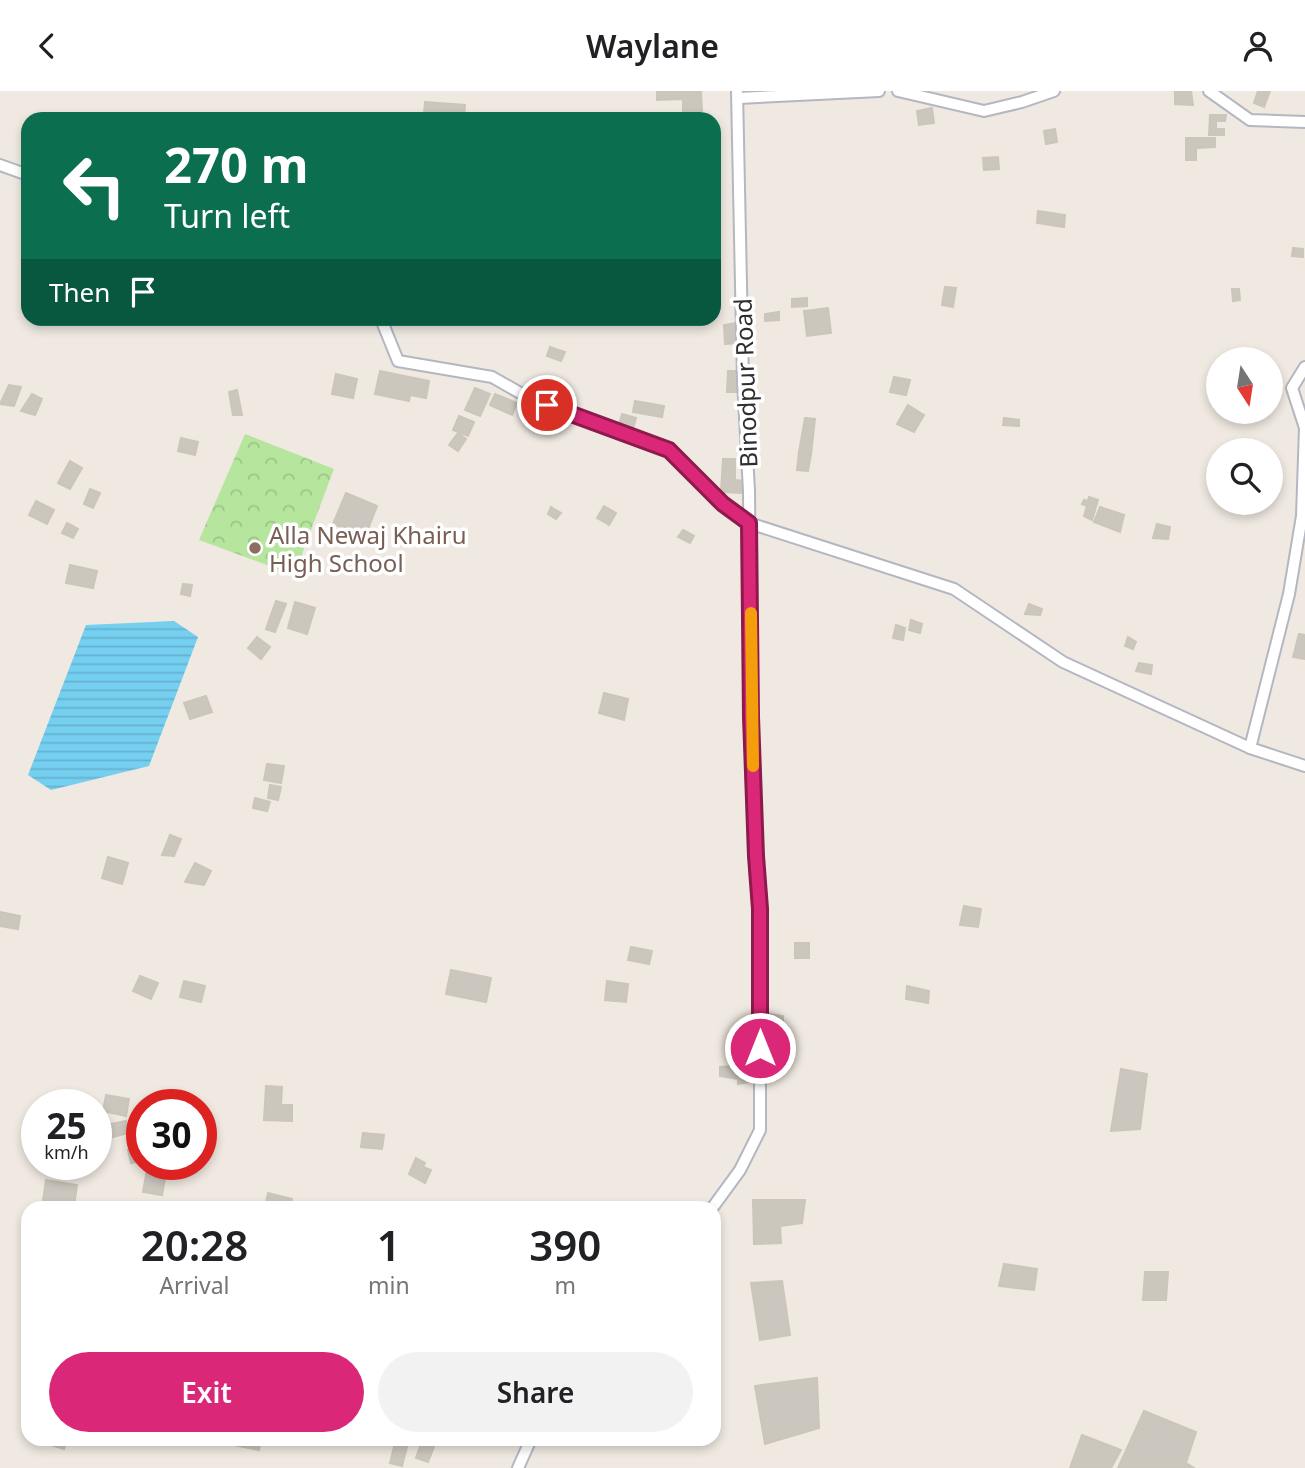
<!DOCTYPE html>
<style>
body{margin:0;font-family:"Noto Sans",sans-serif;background:#f2f2f2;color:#202124;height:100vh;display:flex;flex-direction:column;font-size:26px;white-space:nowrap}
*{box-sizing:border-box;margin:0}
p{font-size:23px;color:#757577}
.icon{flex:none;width:38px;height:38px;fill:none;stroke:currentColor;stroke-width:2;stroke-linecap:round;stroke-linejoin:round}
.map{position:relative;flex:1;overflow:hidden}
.panel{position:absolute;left:21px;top:1110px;width:700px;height:245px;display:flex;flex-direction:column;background:#fff;border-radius:21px;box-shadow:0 4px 10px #0003}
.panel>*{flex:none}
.hud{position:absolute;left:21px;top:21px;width:700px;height:214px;border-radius:21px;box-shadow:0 4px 10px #0003;background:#0b6e4f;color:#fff;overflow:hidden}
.needle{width:46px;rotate:168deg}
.controls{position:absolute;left:1206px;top:256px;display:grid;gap:14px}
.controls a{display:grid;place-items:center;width:77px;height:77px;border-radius:50%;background:#fff;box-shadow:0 4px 10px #0003;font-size:35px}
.speed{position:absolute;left:21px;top:998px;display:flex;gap:14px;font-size:35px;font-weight:700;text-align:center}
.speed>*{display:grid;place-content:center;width:91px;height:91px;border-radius:50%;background:#fff;box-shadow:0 4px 10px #0003;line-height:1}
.speed small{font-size:18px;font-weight:400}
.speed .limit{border:10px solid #d22;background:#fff;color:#111}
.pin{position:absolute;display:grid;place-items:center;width:60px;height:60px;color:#fff;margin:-30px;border:4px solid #fff;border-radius:50%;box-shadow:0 2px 7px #0007}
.me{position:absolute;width:77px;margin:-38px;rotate:0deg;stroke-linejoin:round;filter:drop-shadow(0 0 5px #0008)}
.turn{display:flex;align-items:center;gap:24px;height:147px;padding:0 28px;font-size:32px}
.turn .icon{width:91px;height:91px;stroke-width:2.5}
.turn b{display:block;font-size:49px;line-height:60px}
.then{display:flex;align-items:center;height:66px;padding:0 28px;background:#0003;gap:14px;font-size:26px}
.eta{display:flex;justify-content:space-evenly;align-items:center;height:119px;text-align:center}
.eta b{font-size:42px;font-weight:600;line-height:49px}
.action{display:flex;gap:14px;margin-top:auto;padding:14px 28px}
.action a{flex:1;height:80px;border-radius:42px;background:#db2777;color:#fff;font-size:28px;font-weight:600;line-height:80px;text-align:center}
.action a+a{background:#f2f2f2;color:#202124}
header{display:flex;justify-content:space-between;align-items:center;height:91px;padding:0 28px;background:#fff;font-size:32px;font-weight:600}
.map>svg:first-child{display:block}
</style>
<header><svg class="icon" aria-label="back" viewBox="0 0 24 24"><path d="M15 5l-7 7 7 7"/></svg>Waylane<svg class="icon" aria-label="person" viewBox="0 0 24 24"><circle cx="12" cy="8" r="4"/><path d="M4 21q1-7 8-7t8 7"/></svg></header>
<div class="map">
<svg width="1305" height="1377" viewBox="0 0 1305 1377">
<defs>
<pattern id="park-crowns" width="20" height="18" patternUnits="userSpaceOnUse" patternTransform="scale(1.75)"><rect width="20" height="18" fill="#b6e59e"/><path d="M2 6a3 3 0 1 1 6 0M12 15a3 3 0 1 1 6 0" fill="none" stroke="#9dc588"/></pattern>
<pattern id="water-rules" width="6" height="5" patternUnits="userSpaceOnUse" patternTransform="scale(1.75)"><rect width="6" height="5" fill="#75cff0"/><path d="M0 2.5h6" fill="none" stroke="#66b2ce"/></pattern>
</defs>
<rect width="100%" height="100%" fill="#efe9e1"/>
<!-- park -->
<path fill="url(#park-crowns)" d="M245,343L334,378L294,484L199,449Z"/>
<!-- water -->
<path fill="url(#water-rules)" d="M174,530L198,546L149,675L51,699L28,684L86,534Z"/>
<!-- building -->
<g fill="#cbc7bf" stroke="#cbc5ba" stroke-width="2">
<path d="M657,0H701L702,20H683V8L657,9Z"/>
<path d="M1175,0H1191L1193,14L1175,13Z"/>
<path d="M1258,0H1270L1264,16L1254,12Z"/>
<path d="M425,11L465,14L464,26L424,22Z"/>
<path d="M932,17L934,32L919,34L917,20Z"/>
<path d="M417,22L418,28H386Z"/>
<path d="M1210,24H1226L1225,30H1216V38H1224V44H1209Z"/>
<path d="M661,25L690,26V28H661Z"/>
<path d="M1055,38L1057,51L1046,53L1044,40Z"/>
<path d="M1186,47H1215V56L1196,57V69H1186Z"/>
<path d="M998,66L999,78L984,79L983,67Z"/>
<path d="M1038,120L1065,124L1064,136L1037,132Z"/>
<path d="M1293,157L1303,158V166L1292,165Z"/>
<path d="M945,196L956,197L953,216L942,214Z"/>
<path d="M1232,198H1239L1240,209L1233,210Z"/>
<path d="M807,207V215L792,216V208Z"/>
<path d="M828,217L831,242L807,245L804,220Z"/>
<path d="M779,221V229L765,230V223Z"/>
<path d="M737,232L738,252L725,253L724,234Z"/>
<path d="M550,256L565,261L561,270L547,265Z"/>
<path d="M380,280L429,290L426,307L410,304L409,310L375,303Z"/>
<path d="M728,280H739V301H727Z"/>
<path d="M336,283L357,288L353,307L332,303Z"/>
<path d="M894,286L910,289L906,304L890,301Z"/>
<path d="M9,294L21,296L14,315L0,313Z"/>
<path d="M475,297L490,303L480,325L465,319Z"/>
<path d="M237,299L242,324H233L229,301Z"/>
<path d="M32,303L42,308L35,324L21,320Z"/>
<path d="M495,303L517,312L512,324L490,314Z"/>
<path d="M635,310L664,315L662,326L633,321Z"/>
<path d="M908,314L924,324L914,341L897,333Z"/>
<path d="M537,322L547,327L540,341L530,338Z"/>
<path d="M622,323L636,327L633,337L619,334Z"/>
<path d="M459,325L474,331L468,345L453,339Z"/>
<path d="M805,327L815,328L813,346L802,344Z"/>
<path d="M1004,327L1019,329V335L1003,334Z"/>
<path d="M458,342L466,348L458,360L449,354Z"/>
<path d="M802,344L813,346L811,363L799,361Z"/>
<path d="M181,347L198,351L195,364L178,360Z"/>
<path d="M799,361L811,363L808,380L797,379Z"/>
<path d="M723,368H735V389L744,390L743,402L721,401Z"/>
<path d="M70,370L82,377L70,398L58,392Z"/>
<path d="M90,398L100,402L93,417L84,413Z"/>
<path d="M346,402L377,415L365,446L333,433Z"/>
<path d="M1089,406L1098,409L1092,429L1084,425L1087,415L1082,413L1084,409L1088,410Z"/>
<path d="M36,410L54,419L47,433L29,424Z"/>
<path d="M604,415L616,422L609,434L597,427Z"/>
<path d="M551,416L561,422L556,428L548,423Z"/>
<path d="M1100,416L1124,424L1120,441L1094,431Z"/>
<path d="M67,432L78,438L73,447L62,442Z"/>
<path d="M1157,433L1170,436L1168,448L1153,447Z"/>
<path d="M683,439L694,445L690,452L678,446Z"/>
<path d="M70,474L97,480L93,497L66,492Z"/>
<path d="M183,493L192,494L190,505L181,503Z"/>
<path d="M276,510L286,513L275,541L266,538Z"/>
<path d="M295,511L315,517L307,543L288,537Z"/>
<path d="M1029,513L1042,518L1040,524L1025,523Z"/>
<path d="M911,529L922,533L920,542L909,539Z"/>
<path d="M896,534L905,537L903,549L893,547Z"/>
<path d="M1299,543L1305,544V568L1293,566Z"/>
<path d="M257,546L270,556L261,568L248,557Z"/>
<path d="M1128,546L1136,551L1133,558L1125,555Z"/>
<path d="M1139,572L1152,574L1151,583L1136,580Z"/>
<path d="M604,602L628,608L624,629L599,622Z"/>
<path d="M206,605L212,621L190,628L184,612Z"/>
<path d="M267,673L284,675L281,692L264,689Z"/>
<path d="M270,694L281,696L278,709L268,707Z"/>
<path d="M255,707L270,711L267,720L253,717Z"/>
<path d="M170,744L181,748L174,765L162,764Z"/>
<path d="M108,766L128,772L122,793L102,787Z"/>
<path d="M195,772L211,780L204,794L185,791Z"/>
<path d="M964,815L981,818L978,836L960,834Z"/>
<path d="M0,821L20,825L18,838L0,835Z"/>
<rect x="795" y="852" width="14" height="15"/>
<path d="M631,856L652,860L649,873L628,869Z"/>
<path d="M451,879L491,887L486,911L446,903Z"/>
<path d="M140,885L158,892L151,908L133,900Z"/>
<path d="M184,890L205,895L201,911L180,906Z"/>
<path d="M607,890L628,893L626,911L605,909Z"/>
<path d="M907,895L929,900L928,912L906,908Z"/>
<path d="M770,923L783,925V936H770Z"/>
<path d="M748,974L749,991L738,993V988L720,985V976Z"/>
<path d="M1121,978L1147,983L1140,1038L1111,1040Z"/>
<path d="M266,995L282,996L281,1014H292V1030L264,1029Z"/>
<path d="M106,1004L129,1008L126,1025L103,1020Z"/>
<path d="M126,1030L128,1042L109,1047L106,1034Z"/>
<path d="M363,1042L384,1044L382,1058L361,1056Z"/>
<path d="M142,1056V1070L131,1072L128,1059Z"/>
<path d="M416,1067L425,1072L423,1076L431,1079L425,1092L409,1083Z"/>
<path d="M148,1073L167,1076L162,1104L143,1101Z"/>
<path d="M46,1089L77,1094L74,1116H42Z"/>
<path d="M268,1102L292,1108L290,1116H265Z"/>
<path d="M753,1109H805L802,1132L780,1135L781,1152L754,1153Z"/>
<path d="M1004,1173L1037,1178L1034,1199L999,1195Z"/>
<path d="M1145,1181H1168L1166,1209H1143Z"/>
<path d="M782,1190L790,1244L760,1249L751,1192Z"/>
<path d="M817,1287L819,1337L765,1353L755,1295Z"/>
<path d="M1144,1320L1196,1341L1186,1372L1194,1377H1118Z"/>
<path d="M1082,1344L1121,1359L1111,1377H1070Z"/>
<path d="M46,1348H67L64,1358L44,1352Z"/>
<path d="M236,1348H261L259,1359L234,1354Z"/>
<path d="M396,1348H409L402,1375L390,1372Z"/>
<path d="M423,1348H437L428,1371L416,1367Z"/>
</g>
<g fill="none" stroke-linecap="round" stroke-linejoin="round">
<!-- street casing -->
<g stroke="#b4b7c1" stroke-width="14">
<g id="street">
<path d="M898,0L984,20L1022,11L1054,0"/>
<path d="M1209,0L1250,29L1305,31"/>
<path d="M738,7L879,0"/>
<path d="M0,74L28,84"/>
<path d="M381,228L398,270L492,286L529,307L669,359L723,413L749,432L954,498L1063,571L1250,657L1305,675"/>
<path d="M1250,657L1289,503L1302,425L1305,337L1292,297L1305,276"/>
<path d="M713,1116L740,1079L760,1039V818L756,765L751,626L749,400L743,290L737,0"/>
<path d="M518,1377L531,1348"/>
</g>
</g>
<!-- street -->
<use href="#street" stroke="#fff" stroke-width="10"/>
</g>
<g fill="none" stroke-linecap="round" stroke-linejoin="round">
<!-- route casing -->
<g stroke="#8e194d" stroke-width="18">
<path id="route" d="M547,314L669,359L723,413L749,432L751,626L756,765L760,818V957"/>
</g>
<!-- route -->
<use href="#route" stroke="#db2777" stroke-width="12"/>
<!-- slow -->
<path stroke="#f59e0b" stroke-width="12" d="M751,522L753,675"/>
</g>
<!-- markers -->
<circle fill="#8d6e63" stroke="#fff" stroke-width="2.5" cx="255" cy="457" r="7"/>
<g text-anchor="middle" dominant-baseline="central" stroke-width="7" stroke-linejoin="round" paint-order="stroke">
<!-- street labels -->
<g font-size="24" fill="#2e2e2e" stroke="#fff">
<text transform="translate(745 292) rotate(-92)">Binodpur Road</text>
</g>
<!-- education labels -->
<g font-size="24" fill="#785e54" stroke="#fff" text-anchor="start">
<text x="269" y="443">Alla Newaj Khairu<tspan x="269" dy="28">High School</tspan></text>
</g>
</g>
</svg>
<div class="controls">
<a><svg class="needle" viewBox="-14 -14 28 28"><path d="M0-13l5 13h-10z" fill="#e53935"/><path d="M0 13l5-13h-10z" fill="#757577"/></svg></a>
<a><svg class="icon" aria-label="search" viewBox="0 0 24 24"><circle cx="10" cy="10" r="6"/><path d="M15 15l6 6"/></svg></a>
</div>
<div class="speed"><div>25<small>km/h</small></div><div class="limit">30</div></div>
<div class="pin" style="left:547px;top:314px;background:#d93025"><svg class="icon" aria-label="arrive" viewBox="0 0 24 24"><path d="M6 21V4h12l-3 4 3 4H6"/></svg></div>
<svg class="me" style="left:760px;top:957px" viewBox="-20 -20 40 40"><circle r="17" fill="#db2777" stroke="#fff" stroke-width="3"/><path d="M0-11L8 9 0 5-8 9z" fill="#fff"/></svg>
<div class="hud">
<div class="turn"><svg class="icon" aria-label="left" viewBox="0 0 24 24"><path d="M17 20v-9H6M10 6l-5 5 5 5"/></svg><div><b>270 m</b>Turn left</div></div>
<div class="then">Then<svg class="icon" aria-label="arrive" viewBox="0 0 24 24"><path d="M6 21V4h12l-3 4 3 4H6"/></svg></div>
</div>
<section class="panel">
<div class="eta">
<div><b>20:28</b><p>Arrival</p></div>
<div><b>1</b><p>min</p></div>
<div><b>390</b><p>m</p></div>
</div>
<div class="action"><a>Exit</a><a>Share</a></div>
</section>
</div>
